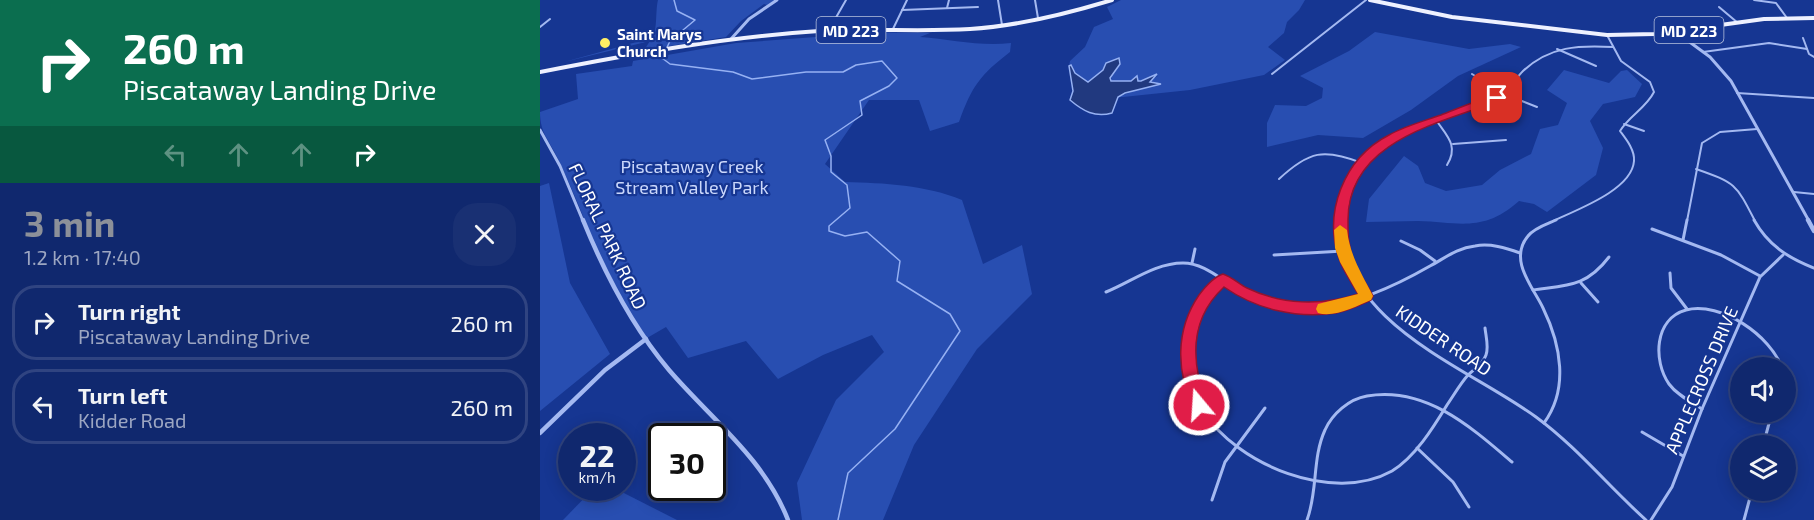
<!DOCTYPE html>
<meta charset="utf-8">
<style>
body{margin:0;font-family:"Exo 2",sans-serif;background:#193073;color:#f1f3f6;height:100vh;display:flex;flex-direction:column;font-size:22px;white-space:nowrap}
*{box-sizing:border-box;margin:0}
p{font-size:20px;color:#9ca6c2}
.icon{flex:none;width:33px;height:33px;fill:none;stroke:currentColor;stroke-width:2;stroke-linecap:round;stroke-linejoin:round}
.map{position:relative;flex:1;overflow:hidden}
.sheet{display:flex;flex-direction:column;background:#10286e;width:540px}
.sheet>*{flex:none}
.top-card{background:#0b6e4f;color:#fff;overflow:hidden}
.buttons{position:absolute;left:1190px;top:357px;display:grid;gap:12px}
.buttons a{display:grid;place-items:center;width:66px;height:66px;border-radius:50%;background:#10286e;box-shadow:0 3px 15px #0003,0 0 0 2px #304481;font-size:30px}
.speed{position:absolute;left:18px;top:423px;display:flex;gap:12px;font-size:30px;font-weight:700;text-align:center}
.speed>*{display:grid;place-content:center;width:78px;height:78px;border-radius:50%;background:#10286e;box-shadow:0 3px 15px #0003,0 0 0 2px #304481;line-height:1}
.speed small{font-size:15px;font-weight:400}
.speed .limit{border:3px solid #111;border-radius:9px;background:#fff;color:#111}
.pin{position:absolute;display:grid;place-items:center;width:51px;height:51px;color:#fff;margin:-26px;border-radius:12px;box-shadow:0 3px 9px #0006}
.me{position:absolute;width:66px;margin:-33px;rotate:342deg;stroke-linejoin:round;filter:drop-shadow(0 0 4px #0008)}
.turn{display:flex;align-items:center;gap:21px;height:126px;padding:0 24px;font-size:27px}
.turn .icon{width:78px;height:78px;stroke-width:2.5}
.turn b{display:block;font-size:42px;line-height:51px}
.lanes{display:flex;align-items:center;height:57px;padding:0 24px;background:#0003;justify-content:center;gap:30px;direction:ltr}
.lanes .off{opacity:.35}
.round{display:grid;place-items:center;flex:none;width:63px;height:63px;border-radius:24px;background:#193073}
.headline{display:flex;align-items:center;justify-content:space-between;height:102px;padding:0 24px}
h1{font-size:36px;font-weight:700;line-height:45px;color:#8c9099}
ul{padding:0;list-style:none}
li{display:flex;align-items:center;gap:18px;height:75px;margin:0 12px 9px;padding:0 12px;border:3px solid #304481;border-radius:24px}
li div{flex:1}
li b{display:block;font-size:22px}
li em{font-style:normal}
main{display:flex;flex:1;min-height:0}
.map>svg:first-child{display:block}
</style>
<main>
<section class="sheet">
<div class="top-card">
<div class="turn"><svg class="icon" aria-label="right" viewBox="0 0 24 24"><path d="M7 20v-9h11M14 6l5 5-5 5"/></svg><div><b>260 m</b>Piscataway Landing Drive</div></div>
<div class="lanes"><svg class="icon off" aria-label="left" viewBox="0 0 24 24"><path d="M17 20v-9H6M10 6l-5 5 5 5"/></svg><svg class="icon off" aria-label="ahead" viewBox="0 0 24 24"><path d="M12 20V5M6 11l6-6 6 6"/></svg><svg class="icon off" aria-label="ahead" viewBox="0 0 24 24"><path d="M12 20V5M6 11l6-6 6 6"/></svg><svg class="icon" aria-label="right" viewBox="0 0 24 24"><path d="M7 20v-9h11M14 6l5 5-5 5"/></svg></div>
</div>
<div class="headline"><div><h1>3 min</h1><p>1.2 km · 17:40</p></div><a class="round"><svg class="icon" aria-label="close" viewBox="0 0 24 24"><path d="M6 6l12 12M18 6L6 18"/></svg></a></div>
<ul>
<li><svg class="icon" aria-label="right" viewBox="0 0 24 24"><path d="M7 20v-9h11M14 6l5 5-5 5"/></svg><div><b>Turn right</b><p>Piscataway Landing Drive</p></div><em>260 m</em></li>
<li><svg class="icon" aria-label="left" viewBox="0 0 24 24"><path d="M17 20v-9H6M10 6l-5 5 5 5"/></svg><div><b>Turn left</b><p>Kidder Road</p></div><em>260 m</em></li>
</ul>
</section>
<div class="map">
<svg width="1274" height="520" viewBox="0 0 1274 520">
<rect width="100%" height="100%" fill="#163692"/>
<!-- green -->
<g fill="#284eb1">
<path d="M118,0H235L227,5L224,4L201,21L186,37L104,50L110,41L24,62L111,38V41C118,32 115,12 118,0Z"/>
<path d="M581,0H765L759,10L747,22L744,33L728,47L745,60L724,75L650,90L583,97H578L615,83L610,80L618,76L598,81L597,76L591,81H571L572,73L576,70L566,63L563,70L548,82L535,73L531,65L529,66L530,61L545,47L554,27L573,19L567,7Z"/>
<path d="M291,32L390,33L380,37C410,39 441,47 471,43L470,52C440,75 432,86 419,122L390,131L379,100H329L285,164L305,182C344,183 386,185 422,200L443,264L482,245L492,294L437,349L374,445L343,520H262L257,483L296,400L344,352L332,335L283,355L238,379L206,341L148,358L126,327L107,338C66,285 47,219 18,159C10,141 0,134 0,112L38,99L36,74L92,66L93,61L196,43L289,36Z"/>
<path d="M835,32L929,49L970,44L981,47L918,76L871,110L823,138L778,135L727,147V123L735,105L766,106L782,98L783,88L760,76L809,51Z"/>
<path d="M1024,70L1069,83L1081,71L1087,70L1102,84L1095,97L1063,104L1050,121L1063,148L1056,175L1007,212L994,204L979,201C943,233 919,222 878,221C860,221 843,222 826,222L829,199L864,156L878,166L885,183L906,191L942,185L960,170L991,154L1000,129L1018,125L1027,103L1007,90Z"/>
<path d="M9,183L30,283L70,354L0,411V186Z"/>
<path d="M54,488H74L137,520H23Z"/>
</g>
<!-- water -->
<path fill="#21397f" stroke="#96b1f3" stroke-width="1.5" d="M579,58L580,64L570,78L571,81H591L597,76L598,81H601L617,74L610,82L621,84L585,93L578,97L572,113C555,118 543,111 530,100L533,91L529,66L531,65L535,73L548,82L563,70L566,63Z"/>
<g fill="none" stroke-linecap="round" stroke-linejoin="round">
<!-- stream -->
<path stroke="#96b1f3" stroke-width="1.5" d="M134,0L137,11L155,20L130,41L122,58L130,64L193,72L212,79L266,72H303L316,65L342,61L357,78L349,86L320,101L322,115L285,140L291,156V172L307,185L310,208L289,226V231L305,236L327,232L360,261L357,281L410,314L420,331L355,429L308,473L298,520"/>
<!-- minor-far1 -->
<g stroke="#a4b9f1" stroke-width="2">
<path d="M458,0L462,25"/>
<path d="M495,0L498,18"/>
<path d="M1214,0L1236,3L1247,18"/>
<path d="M1179,7L1198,23"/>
<path d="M407,8L409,0"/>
<path d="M362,10L438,7"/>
<path d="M0,27L10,19"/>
<path d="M292,31L294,21L306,0"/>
<path d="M352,31L367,0"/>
<path d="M1263,38L1269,54L1274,57"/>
<path d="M1017,49L1056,66"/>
<path d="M1163,52L1229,43L1267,49"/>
<path d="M732,74L826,0"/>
<path d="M932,74L964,94L997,107"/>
<path d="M1197,93L1274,98"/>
<path d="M896,120C907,136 919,146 907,165"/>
<path d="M1084,124L1104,131"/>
<path d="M913,144L966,140"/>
<path d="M1156,169C1196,183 1196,184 1215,221"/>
<path d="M739,179C769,151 784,148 822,163"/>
<path d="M1254,192L1274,194"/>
<path d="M801,221C802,157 861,129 914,112C928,107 945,104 958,97C969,91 975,79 983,71C1010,46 1039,45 1073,47"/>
<path d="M1013,221C1036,210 1092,190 1094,161C1095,150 1086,139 1080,131C1089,116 1106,108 1114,92L1110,82L1081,61L1067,35"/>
<path d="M1147,221L1162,143L1180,132L1217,129"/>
</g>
<!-- minor -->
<g stroke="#a4b9f1" stroke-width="3">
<path d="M801,220C800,324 926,366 996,417C1037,447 1069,487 1106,520"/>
<path d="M1214,220C1228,245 1248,258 1274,268"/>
<path d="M1112,229L1181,255L1220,276"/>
<path d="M1143,240L1147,220"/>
<path d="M861,241L880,250L895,261"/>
<path d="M734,255L803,251"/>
<path d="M652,263L655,249"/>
<path d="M1130,273L1131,288L1147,309"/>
<path d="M683,279C662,297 650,318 648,345C647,368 651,392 663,411C697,465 793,504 852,471C875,457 893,428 907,405C914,395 920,384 928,375C934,369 943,364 946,355C949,347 946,337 945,328"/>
<path d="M1041,283L1058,302"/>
<path d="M993,290C1028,285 1046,287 1069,257"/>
<path d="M566,292C591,282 615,263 643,263C663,263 679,278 696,288C720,303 751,311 779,308C818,303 857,285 890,266C905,258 917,248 935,246C950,243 966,248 980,253"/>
<path d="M1162,409C1151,402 1137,395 1129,384C1113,361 1114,319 1146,310C1181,301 1231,336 1242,368"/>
<path d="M1004,423C1029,389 1021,345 1003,308C993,287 968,260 988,236C994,228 1007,224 1016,220"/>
<path d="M1102,432L1143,456"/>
<path d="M1223,446L1232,412"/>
<path d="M877,448L913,482L929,507"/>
<path d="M672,500L685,462L725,408"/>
<path d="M767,520C778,491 772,458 785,430C792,414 809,399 827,396C885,386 930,426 972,462"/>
<path d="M1111,520L1132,487L1162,409L1220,277L1243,255"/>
<path d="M1204,520L1212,490"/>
</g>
<!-- tertiary-far1 -->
<g stroke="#a4b9f1" stroke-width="3">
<path d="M1136,32L1170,57L1191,81L1269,221"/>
<path d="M191,39L209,19L237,0"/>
<path d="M0,130L20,166L43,221"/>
</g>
<!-- tertiary -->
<g stroke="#a4b9f1" stroke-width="4.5">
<path d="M43,220C65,274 91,325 129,370C171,419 224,458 248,520"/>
<path d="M1268,220L1274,231"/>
<path d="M0,433L65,370L106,339"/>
</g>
<!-- primary -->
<g stroke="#eef1ff" stroke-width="4">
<path d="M830,0L912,17L1067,35L1115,34L1224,19L1274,18"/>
<path d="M0,72C92,54 185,37 279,31C329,28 379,32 430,29C478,26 526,14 572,0"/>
</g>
</g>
<!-- route -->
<path fill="#e11d48" stroke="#92132f" stroke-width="1.5" d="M957,94L963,98L961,100C901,123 808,140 808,220C808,234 808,247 814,260C818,273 827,284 833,296L831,300C820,305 808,311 796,313C756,319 716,309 684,287C648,320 651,363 667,405L665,410L659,412L654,410C636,372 635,330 659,295C665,287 673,277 683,274C692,277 699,284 707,288C742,305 781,306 818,294C812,283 804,272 800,261C782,213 804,158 849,135C865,126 884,121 901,115C919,108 938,100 957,94Z"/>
<!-- slow -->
<path fill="#f59e0b" d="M800,225L807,230C810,256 822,274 833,296L831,300C817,306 794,318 778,313L776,309L778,304L818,294L800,262L795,248L794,230Z"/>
<!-- markers -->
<circle fill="#ffee64" stroke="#163692" stroke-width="2" cx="65" cy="43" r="6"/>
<g text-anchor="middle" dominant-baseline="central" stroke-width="4.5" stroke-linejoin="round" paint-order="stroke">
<!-- far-poi labels -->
<g font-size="15" font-weight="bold" fill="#fff" stroke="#163692" text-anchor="start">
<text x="77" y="34">Saint Marys<tspan x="77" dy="17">Church</tspan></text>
</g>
<!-- shield labels -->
<g fill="#163692" stroke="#b9c3de" stroke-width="1.5">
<rect x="276.5" y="17" width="69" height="26" rx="4.5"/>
<rect x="1114.5" y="17" width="69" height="26" rx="4.5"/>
</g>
<g font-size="16" font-weight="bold" fill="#fff">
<text x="311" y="30">MD 223</text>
<text x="1149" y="30">MD 223</text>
</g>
<!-- park labels -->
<g font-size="18" fill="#cbd8fc" stroke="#163692">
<text x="152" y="166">Piscataway Creek<tspan x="152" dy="21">Stream Valley Park</tspan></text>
</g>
<!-- street labels -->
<g font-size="18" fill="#fff" stroke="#163692">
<text transform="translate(68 236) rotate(65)">FLORAL PARK ROAD</text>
<text transform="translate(904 340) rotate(34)">KIDDER ROAD</text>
<text transform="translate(1161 380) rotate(-67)">APPLECROSS DRIVE</text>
</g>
</g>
</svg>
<div class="buttons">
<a><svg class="icon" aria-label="sound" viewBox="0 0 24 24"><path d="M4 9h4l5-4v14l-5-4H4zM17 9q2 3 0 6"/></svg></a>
<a><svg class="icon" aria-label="layers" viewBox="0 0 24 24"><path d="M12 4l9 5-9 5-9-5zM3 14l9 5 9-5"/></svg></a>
</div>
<div class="speed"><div>22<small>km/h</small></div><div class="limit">30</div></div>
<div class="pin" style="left:957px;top:98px;background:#d93025"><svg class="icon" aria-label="arrive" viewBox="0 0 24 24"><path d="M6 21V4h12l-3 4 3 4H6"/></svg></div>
<svg class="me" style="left:659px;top:405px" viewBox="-20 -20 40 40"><circle r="17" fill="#e11d48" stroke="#fff" stroke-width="3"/><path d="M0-11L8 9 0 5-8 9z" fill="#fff"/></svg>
</div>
</main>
